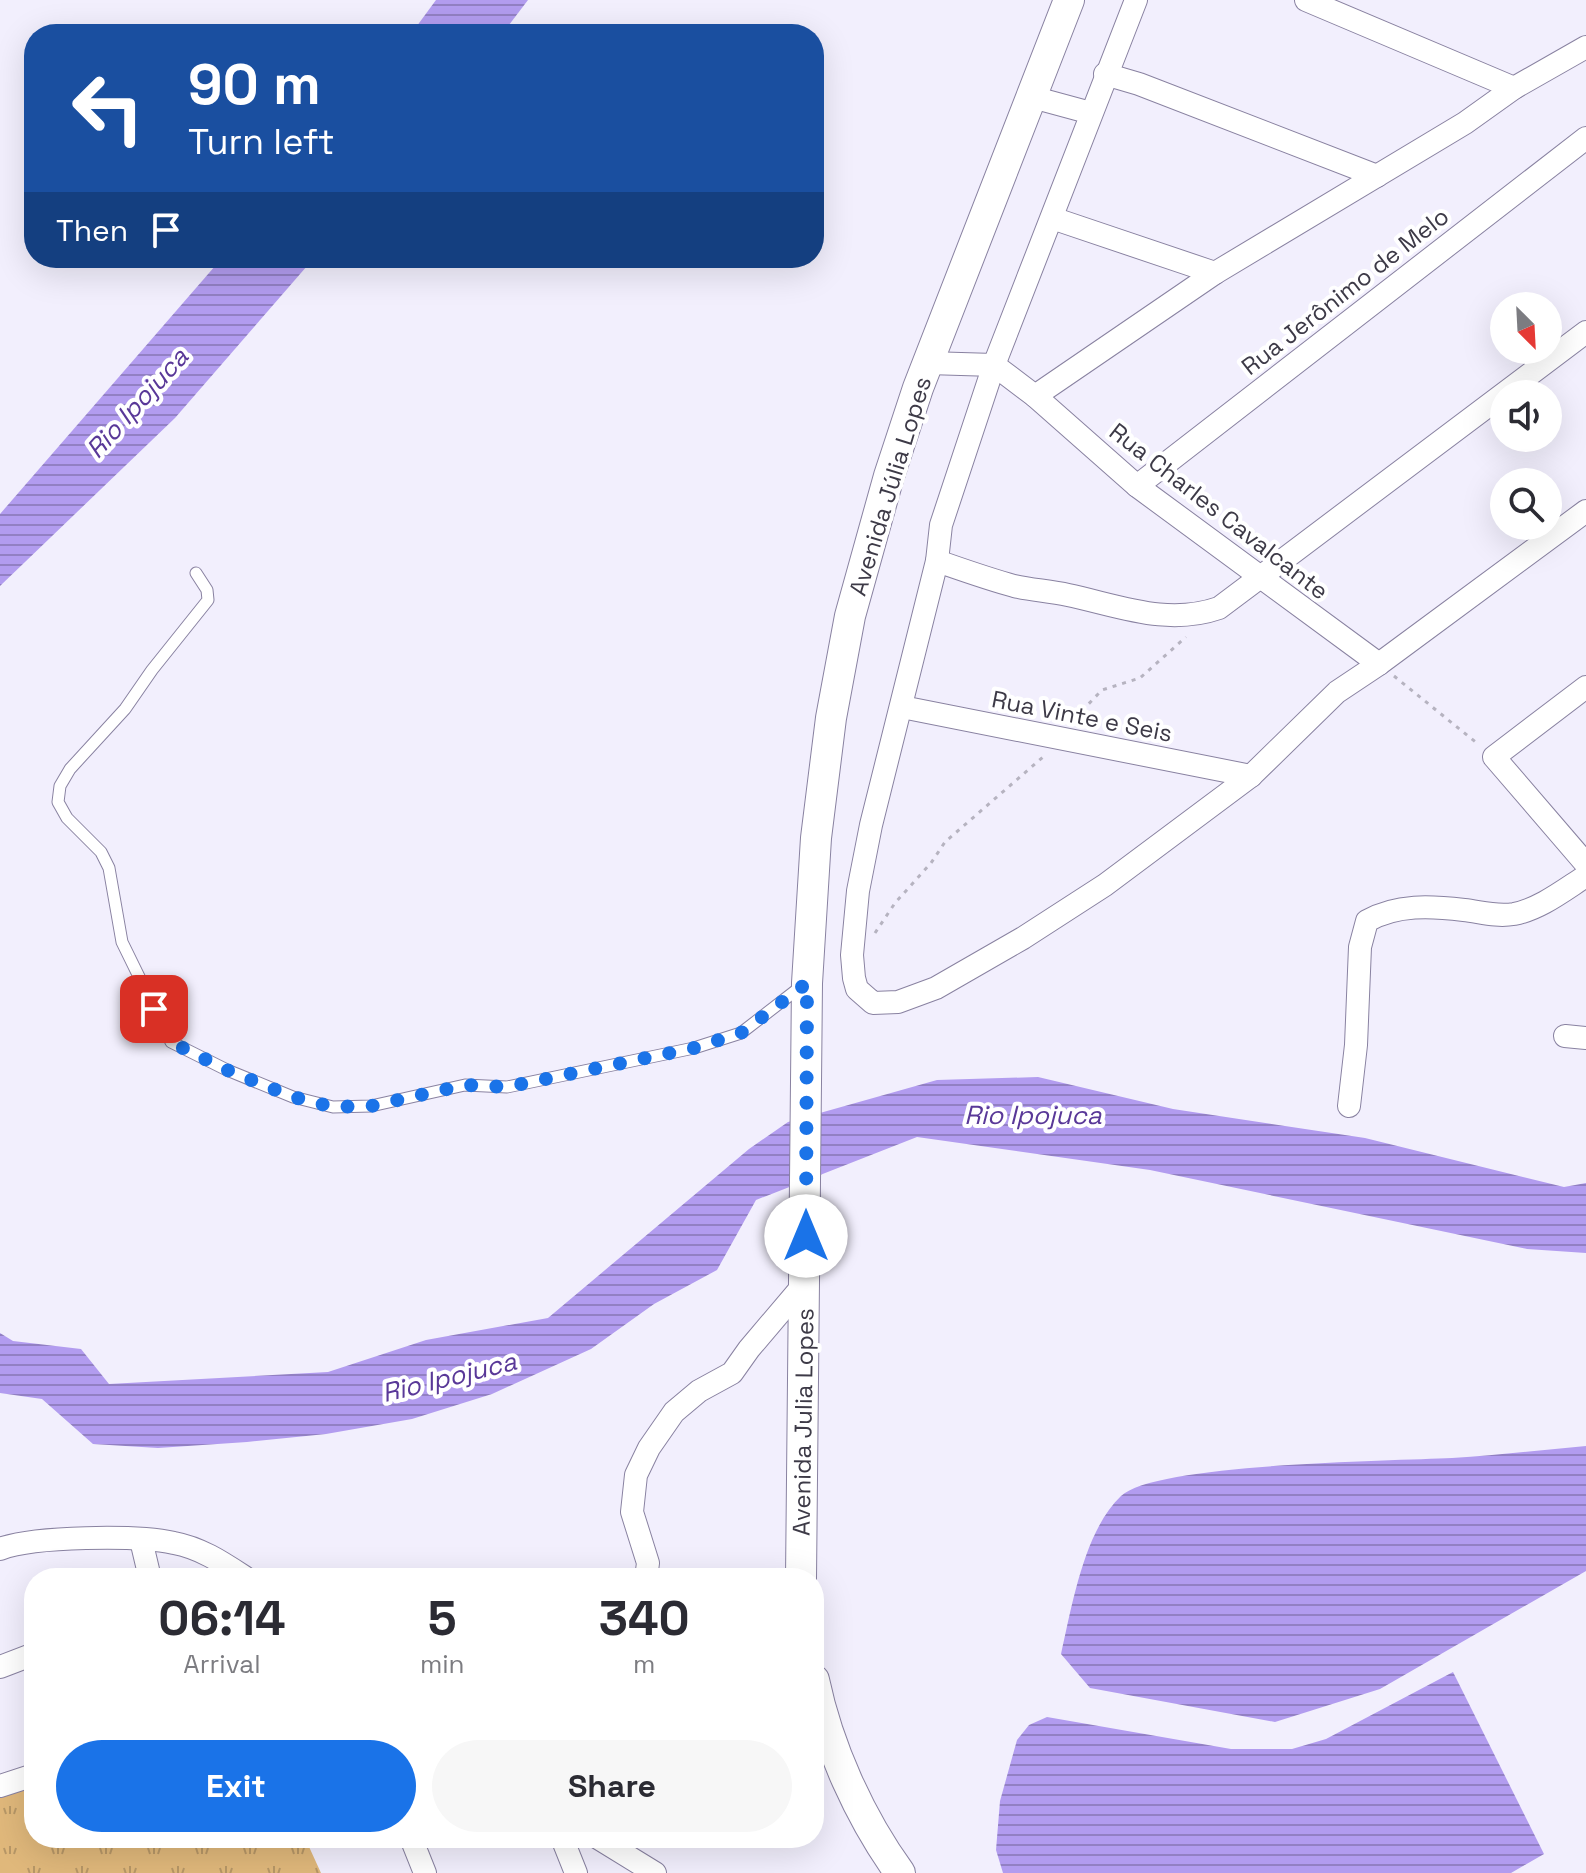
<!DOCTYPE html>
<meta charset="utf-8">
<style>
body{margin:0;font-family:"Space Grotesk",sans-serif;background:#f7f7f7;color:#2b2b33;height:100vh;display:flex;flex-direction:column;font-size:30px;white-space:nowrap}
*{box-sizing:border-box;margin:0}
p{font-size:26px;color:#7c7c81}
.icon{flex:none;width:44px;height:44px;fill:none;stroke:currentColor;stroke-width:2;stroke-linecap:round;stroke-linejoin:round}
.map{position:relative;flex:1;overflow:hidden}
.panel{position:absolute;left:24px;top:1568px;width:800px;height:280px;display:flex;flex-direction:column;background:#fff;border-radius:32px;box-shadow:0 8px 32px #0002}
.panel>*{flex:none}
.guide{position:absolute;left:24px;top:24px;width:800px;height:244px;border-radius:32px;box-shadow:0 8px 32px #0002;background:#1a4fa0;color:#fff;overflow:hidden}
.needle{width:52px;rotate:156deg}
.buttons{position:absolute;left:1490px;top:292px;display:grid;gap:16px}
.buttons a{display:grid;place-items:center;width:72px;height:72px;border-radius:50%;background:#fff;box-shadow:0 8px 32px #0002;font-size:40px}
.pin{position:absolute;display:grid;place-items:center;width:68px;height:68px;color:#fff;margin:-34px;border-radius:16px;box-shadow:0 4px 12px #0006}
.me{position:absolute;width:88px;margin:-44px;rotate:0deg;stroke-linejoin:round;filter:drop-shadow(0 0 6px #0008)}
.turn{display:flex;align-items:center;gap:28px;height:168px;padding:0 32px;font-size:36px}
.turn .icon{width:104px;height:104px;stroke-width:2.5}
.turn b{display:block;font-size:56px;line-height:68px}
.then{display:flex;align-items:center;height:76px;padding:0 32px;background:#0003;gap:16px;font-size:30px}
.eta{display:flex;justify-content:space-evenly;align-items:center;height:136px;text-align:center}
.eta b{font-size:48px;font-weight:700;line-height:56px}
.primary-button{display:flex;gap:16px;margin-top:auto;padding:16px 32px}
.primary-button a{flex:1;height:92px;border-radius:48px;background:#1a73e8;color:#fff;font-size:32px;font-weight:700;line-height:92px;text-align:center}
.primary-button a+a{background:#f7f7f7;color:#2b2b33}
.map>svg:first-child{display:block}
</style>
<div class="map">
<svg width="1586" height="1873" viewBox="0 0 1586 1873">
<defs>
<pattern id="grass-tufts" width="24" height="20" patternUnits="userSpaceOnUse" patternTransform="scale(2)"><rect width="24" height="20" fill="#e0b87b"/><path d="M3 7l-1-3M5 7V3M7 7l1-3M15 17l-1-3M17 17v-4M19 17l1-3" fill="none" stroke="#b79767"/></pattern>
<pattern id="water-rules" width="6" height="5" patternUnits="userSpaceOnUse" patternTransform="scale(2)"><rect width="6" height="5" fill="#b29cef"/><path d="M0 2.5h6" fill="none" stroke="#9280c3"/></pattern>
</defs>
<rect width="100%" height="100%" fill="#f2effd"/>
<!-- grass -->
<path fill="url(#grass-tufts)" d="M34,1783V1838H305L321,1873H0V1796Z"/>
<!-- water -->
<g fill="url(#water-rules)">
<path d="M436,0H528L502,34H411Z"/>
<path d="M222,258H314L175,418L0,586V514Z"/>
<path d="M1038,1077L1173,1109L1365,1138L1564,1187L1586,1183V1253L1527,1249L1150,1170L917,1137L756,1200L717,1270L654,1304L591,1349L492,1394L412,1419L326,1434L247,1442L158,1448L93,1444L42,1399L0,1393V1333L13,1341L81,1349L109,1384L328,1372L426,1340L548,1318L749,1149L788,1122L937,1080Z"/>
<path d="M1586,1446V1571L1380,1689L1275,1722L1090,1688L1061,1654C1072,1606 1084,1531 1121,1496C1155,1463 1394,1461 1452,1458C1497,1455 1541,1450 1586,1446Z"/>
<path d="M1453,1672L1544,1854L1511,1873H1003L996,1850L1000,1801L1017,1740L1029,1725L1047,1717L1231,1749H1292L1326,1739Z"/>
</g>
<g fill="none" stroke-linecap="round" stroke-linejoin="round">
<!-- lane casing -->
<g stroke="#8982a1" stroke-width="13">
<path id="lane" d="M196,573L207,590L208,600L152,670L125,709L70,769L60,786L58,802L67,818L101,852L109,868L122,942L171,1042L227,1070L293,1097L333,1107L371,1106L465,1085L507,1087L694,1048L741,1033L803,985"/>
</g>
<!-- street casing -->
<g stroke="#8982a1" stroke-width="24">
<g id="street">
<path d="M1136,0L994,365L941,525L937,561L871,825L858,891L852,955L854,978L857,989L873,1003L898,1002L936,988L1023,938L1105,885L1251,776L1337,692L1379,664L1586,511"/>
<path d="M1306,0L1514,88"/>
<path d="M1105,74L1139,84L1377,176"/>
<path d="M1032,97L1091,113"/>
<path d="M1052,218L1215,273"/>
<path d="M928,363L994,365"/>
<path d="M994,365L1035,396L1137,486L1379,664"/>
<path d="M1035,396L1215,273L1465,123L1514,88L1586,47"/>
<path d="M1137,486L1586,138"/>
<path d="M937,561C963,570 988,579 1014,586C1032,590 1050,591 1068,595C1120,606 1167,626 1219,608L1586,332"/>
<path d="M1586,687L1494,757L1586,864"/>
<path d="M902,707L1251,776"/>
<path d="M1565,1036L1586,1038"/>
<path d="M1349,1106L1356,1045L1360,947L1367,921C1397,904 1431,906 1464,910C1481,912 1496,917 1514,914C1540,909 1564,890 1586,876"/>
<path d="M141,1540L150,1578"/>
<path d="M0,1549C34,1536 137,1535 174,1543C201,1548 223,1563 246,1578"/>
<path d="M646,1578L648,1563L632,1512L636,1475L649,1448L674,1412L699,1391L732,1373L749,1349L805,1283"/>
<path d="M0,1667L34,1654"/>
<path d="M0,1786L34,1775"/>
<path d="M411,1838L425,1873"/>
<path d="M562,1838L576,1873"/>
<path d="M598,1838L655,1873"/>
</g>
</g>
<!-- secondary casing -->
<g stroke="#8982a1" stroke-width="32">
<g id="secondary">
<path d="M801,1578L807,983L816,838L831,718L850,616L889,476L918,388L1069,0"/>
<path d="M814,1680C828,1747 860,1818 900,1873"/>
</g>
</g>
<!-- path -->
<g stroke="#b6b3c0" stroke-width="3" stroke-dasharray="4 6" stroke-linecap="butt">
<path d="M1394,676L1478,744"/>
<path d="M1075,718L1102,690L1140,678L1186,637"/>
<path d="M875,933L895,903L931,863L945,842L1043,757"/>
</g>
<!-- lane -->
<use href="#lane" stroke="#fff" stroke-width="11"/>
<!-- street -->
<use href="#street" stroke="#fff" stroke-width="22"/>
<!-- secondary -->
<use href="#secondary" stroke="#fff" stroke-width="30"/>
</g>
<g fill="none" stroke-linecap="round" stroke-linejoin="round">
<!-- route -->
<path stroke="#1a73e8" stroke-width="14" stroke-dasharray="0 25.2" d="M154,1009L171,1042L227,1070L293,1097L333,1107L371,1106L465,1085L507,1087L694,1048L741,1033L807,983L806,1236"/>
</g>
<g text-anchor="middle" dominant-baseline="central" stroke-width="8" stroke-linejoin="round" paint-order="stroke">
<!-- street labels -->
<g font-size="24" fill="#3d3a47" stroke="#fff">
<text transform="translate(1345 291) rotate(-38)">Rua Jerônimo de Melo</text>
<text transform="translate(890 486) rotate(-73)">Avenida Júlia Lopes</text>
<text transform="translate(1219 511) rotate(38)">Rua Charles Cavalcante</text>
<text transform="translate(1082 716) rotate(11)">Rua Vinte e Seis</text>
<text transform="translate(803 1422) rotate(-89)">Avenida Julia Lopes</text>
</g>
<!-- water labels -->
<g font-size="26" font-style="italic" fill="#593898" stroke="#fff">
<text transform="translate(137 403) rotate(-48)">Rio Ipojuca</text>
<text x="1033" y="1115">Rio Ipojuca</text>
<text transform="translate(449 1377) rotate(-14)">Rio Ipojuca</text>
</g>
</g>
</svg>
<div class="buttons">
<a><svg class="needle" viewBox="-14 -14 28 28"><path d="M0-13l5 13h-10z" fill="#e53935"/><path d="M0 13l5-13h-10z" fill="#7c7c81"/></svg></a>
<a><svg class="icon" aria-label="sound" viewBox="0 0 24 24"><path d="M4 9h4l5-4v14l-5-4H4zM17 9q2 3 0 6"/></svg></a>
<a><svg class="icon" aria-label="search" viewBox="0 0 24 24"><circle cx="10" cy="10" r="6"/><path d="M15 15l6 6"/></svg></a>
</div>
<div class="pin" style="left:154px;top:1009px;background:#d93025"><svg class="icon" aria-label="arrive" viewBox="0 0 24 24"><path d="M6 21V4h12l-3 4 3 4H6"/></svg></div>
<svg class="me" style="left:806px;top:1236px" viewBox="-20 -20 40 40"><circle r="19" fill="#fff"/><path d="M0-13L10 11 0 6-10 11z" fill="#1a73e8"/></svg>
<div class="guide">
<div class="turn"><svg class="icon" aria-label="left" viewBox="0 0 24 24"><path d="M17 20v-9H6M10 6l-5 5 5 5"/></svg><div><b>90 m</b>Turn left</div></div>
<div class="then">Then<svg class="icon" aria-label="arrive" viewBox="0 0 24 24"><path d="M6 21V4h12l-3 4 3 4H6"/></svg></div>
</div>
<section class="panel">
<div class="eta">
<div><b>06:14</b><p>Arrival</p></div>
<div><b>5</b><p>min</p></div>
<div><b>340</b><p>m</p></div>
</div>
<div class="primary-button"><a>Exit</a><a>Share</a></div>
</section>
</div>
